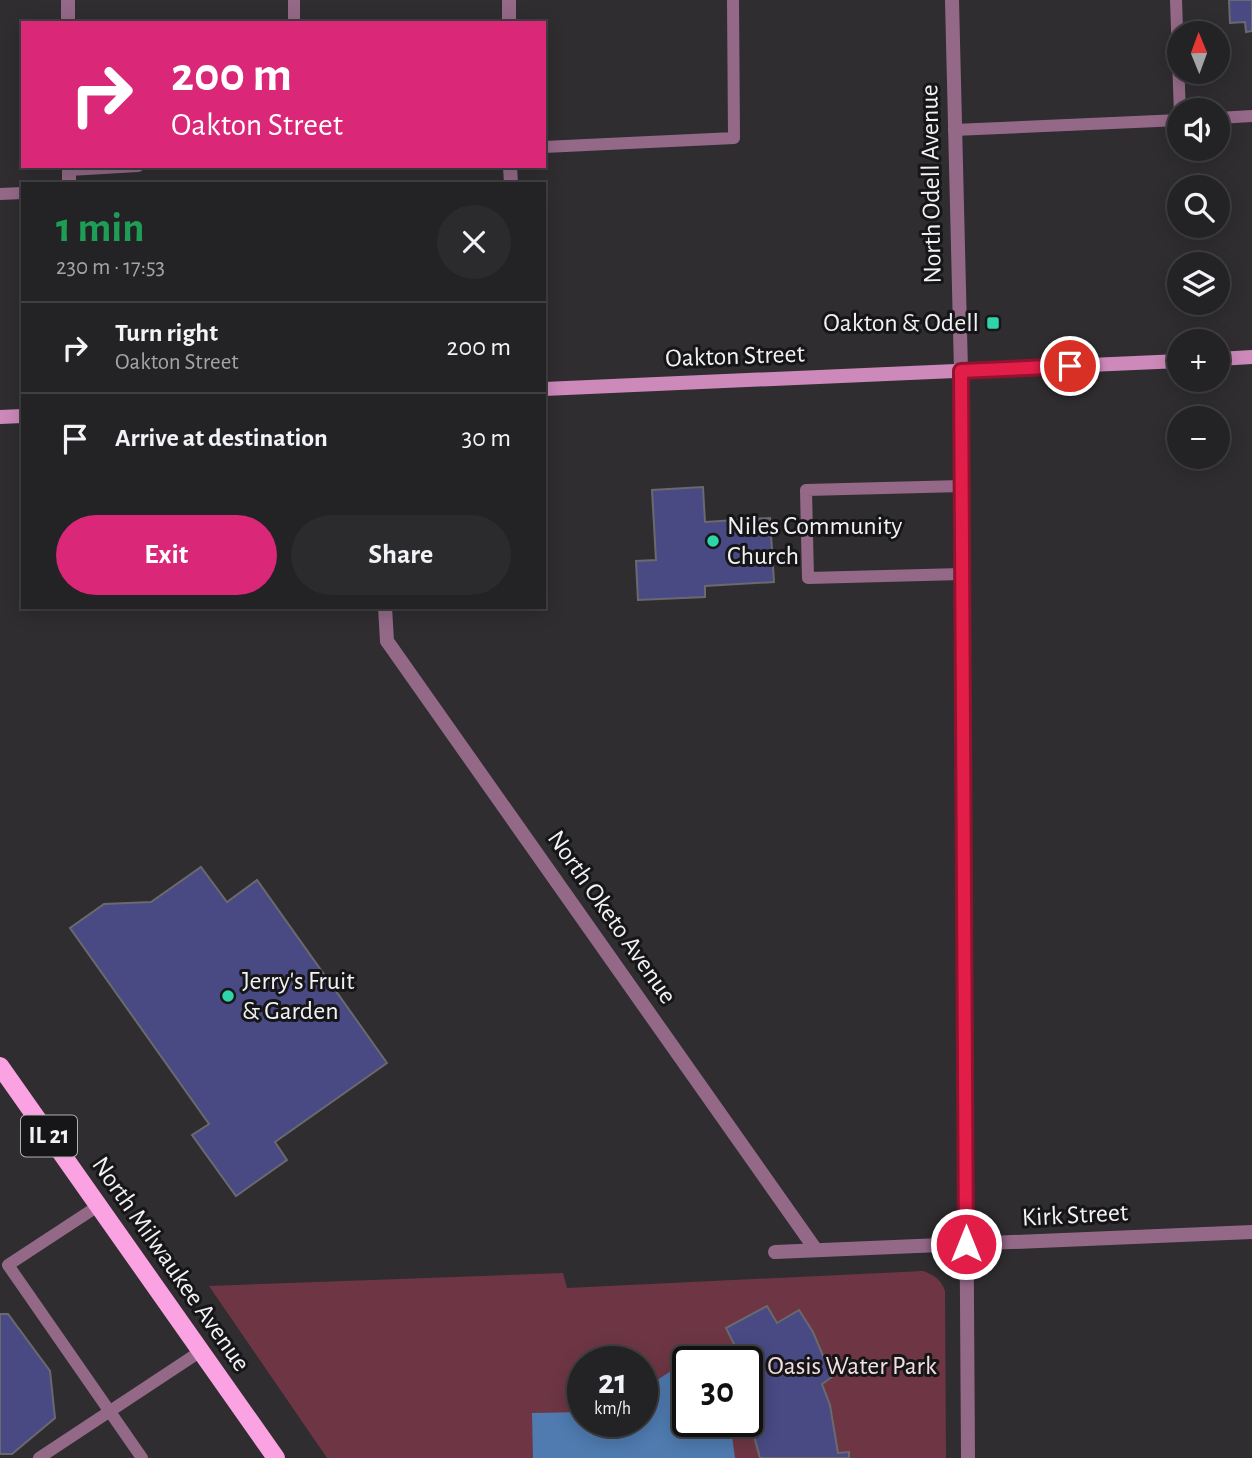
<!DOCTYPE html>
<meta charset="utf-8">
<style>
body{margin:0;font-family:"Alegreya Sans",sans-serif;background:#2b2a2c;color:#f1f3f6;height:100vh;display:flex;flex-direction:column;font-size:26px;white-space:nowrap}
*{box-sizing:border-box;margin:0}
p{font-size:23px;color:#a3a4a6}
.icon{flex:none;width:38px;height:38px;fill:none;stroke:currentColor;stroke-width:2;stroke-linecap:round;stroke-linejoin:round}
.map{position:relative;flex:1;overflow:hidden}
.panel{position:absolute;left:21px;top:182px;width:525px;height:427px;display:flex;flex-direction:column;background:#232224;border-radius:0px;box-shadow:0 4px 18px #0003,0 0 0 2px #403f41}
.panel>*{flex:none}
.top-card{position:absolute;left:21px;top:21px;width:525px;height:147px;border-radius:0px;box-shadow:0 4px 18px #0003,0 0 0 2px #403f41;background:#db2777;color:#fff;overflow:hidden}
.needle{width:46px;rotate:359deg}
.fabs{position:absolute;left:1167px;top:21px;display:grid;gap:14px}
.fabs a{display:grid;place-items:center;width:63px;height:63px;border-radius:50%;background:#232224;box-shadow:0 4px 18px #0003,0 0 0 2px #403f41;font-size:35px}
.speed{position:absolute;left:567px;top:1346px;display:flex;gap:14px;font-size:35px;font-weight:700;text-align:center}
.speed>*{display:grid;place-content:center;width:91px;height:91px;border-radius:50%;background:#232224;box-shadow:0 4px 18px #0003,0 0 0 2px #403f41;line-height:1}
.speed small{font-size:18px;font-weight:400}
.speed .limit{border:4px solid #111;border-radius:10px;background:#fff;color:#111}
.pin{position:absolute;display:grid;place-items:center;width:60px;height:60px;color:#fff;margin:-30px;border:4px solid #fff;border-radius:50%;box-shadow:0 2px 7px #0007}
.me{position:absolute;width:77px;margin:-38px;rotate:0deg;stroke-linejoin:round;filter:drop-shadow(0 0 5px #0008)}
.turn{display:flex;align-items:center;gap:24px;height:147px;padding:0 35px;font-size:32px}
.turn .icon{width:91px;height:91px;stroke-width:2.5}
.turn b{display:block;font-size:49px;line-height:60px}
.round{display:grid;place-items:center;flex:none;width:74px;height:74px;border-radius:37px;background:#2b2a2c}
.head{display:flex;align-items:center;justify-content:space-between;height:119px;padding:0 35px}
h1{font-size:42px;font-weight:700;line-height:52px;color:#1e9e55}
.action{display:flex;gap:14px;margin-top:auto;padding:14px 35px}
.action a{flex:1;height:80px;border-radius:42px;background:#db2777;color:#fff;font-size:28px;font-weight:700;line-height:80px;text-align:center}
.action a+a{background:#2b2a2c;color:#f1f3f6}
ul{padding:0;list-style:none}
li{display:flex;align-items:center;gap:21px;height:91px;padding:0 35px;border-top:2px solid #403f41}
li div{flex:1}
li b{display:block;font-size:26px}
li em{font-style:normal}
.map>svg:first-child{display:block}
</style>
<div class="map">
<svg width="1252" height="1458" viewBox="0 0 1252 1458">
<rect width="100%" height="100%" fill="#2f2d30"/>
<!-- green -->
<path fill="#6e3644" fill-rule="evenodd" d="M923,1271C934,1275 941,1279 945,1291L946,1458H327L209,1286L563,1273L567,1288ZM583,1362H642V1421H583ZM688,1362H747V1421H688Z"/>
<!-- water -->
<path fill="#4f7bb0" d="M705,1349L711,1361L688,1362V1421H730L735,1458H533L532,1413L583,1412V1421H642V1377L648,1386Z"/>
<!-- building -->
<g fill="#494984" stroke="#69696e" stroke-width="2">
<path d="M1229,0H1252V31L1246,32L1245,22L1230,23Z"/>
<path d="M703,487L705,522L770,518L774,582L705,586V597L638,600L636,561L656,560L652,490Z"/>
<path d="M201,867L227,902L257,880L387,1063L275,1142L287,1160L236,1196L192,1135L209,1124L70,928L104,904L151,902Z"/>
<path d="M767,1306L777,1323L799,1310L813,1332L832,1377L822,1384L830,1405L838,1453L849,1452V1458H760L747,1410V1382L753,1379L747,1369V1362H743L726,1328Z"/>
<path d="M0,1314H8L50,1371L55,1418L12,1454H0Z"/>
</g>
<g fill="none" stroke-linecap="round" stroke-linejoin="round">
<!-- service -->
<g stroke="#946988" stroke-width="12">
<path d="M294,0V23"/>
<path d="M1176,0L1180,115"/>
<path d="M1218,118L1252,116"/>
<path d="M954,130L1180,120"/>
<path d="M544,147L734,138L733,0"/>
<path d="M69,170L138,166"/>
<path d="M0,194L23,193"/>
<path d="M962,486L806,490L808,578L962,574"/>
<path d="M98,1206L8,1265L142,1458"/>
<path d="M39,1458L201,1351"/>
</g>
<!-- minor -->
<g stroke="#946988" stroke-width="14">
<path d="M68,0V23"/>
<path d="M509,0V23"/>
<path d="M952,0L961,371L968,1458"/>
<path d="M69,166V184"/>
<path d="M510,166L511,184"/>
<path d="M385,607L387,641L816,1250"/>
<path d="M775,1252L1252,1232"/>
</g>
<!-- secondary -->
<g stroke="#ce89bb" stroke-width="14">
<path d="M1218,359L1252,357"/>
<path d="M544,389L1180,361"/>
<path d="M0,417L23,416"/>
</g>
<!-- primary -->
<path stroke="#fba2e3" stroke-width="18" d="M0,1066L276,1458"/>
</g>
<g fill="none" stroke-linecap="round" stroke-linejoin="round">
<!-- route casing -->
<g stroke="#92132f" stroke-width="18">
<path id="route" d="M966,1244L961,371L1070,366"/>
</g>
<!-- route -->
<use href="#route" stroke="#e11d48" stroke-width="12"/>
</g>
<!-- markers -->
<g fill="#2fd4aa" stroke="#161517" stroke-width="2.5">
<rect x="986" y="316" width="14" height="14" rx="3.5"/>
<circle cx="713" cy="541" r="7"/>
<circle cx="228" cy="996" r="7"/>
</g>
<g text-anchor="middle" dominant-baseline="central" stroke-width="6" stroke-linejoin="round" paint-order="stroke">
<!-- shield labels -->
<rect fill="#161517" stroke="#b0afb1" stroke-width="2" x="21" y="1115.5" width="56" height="41" rx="5"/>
<g font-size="24" font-weight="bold" fill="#f2f1f3">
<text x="49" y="1136">IL 21</text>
</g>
<!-- street labels -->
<g font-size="26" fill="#f2f1f3" stroke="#161517">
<text transform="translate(931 184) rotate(-91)">North Odell Avenue</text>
<text transform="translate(735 356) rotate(-2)">Oakton Street</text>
<text transform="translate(612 917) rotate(55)">North Oketo Avenue</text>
<text transform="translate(1075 1215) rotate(-3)">Kirk Street</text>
<text transform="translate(171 1264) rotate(55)">North Milwaukee Avenue</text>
</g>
<!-- poi labels -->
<g font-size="26" fill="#f2f1f3" stroke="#161517" text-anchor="start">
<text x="979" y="323" text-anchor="end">Oakton &amp; Odell</text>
<text x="727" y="526">Niles Community<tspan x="727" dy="30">Church</tspan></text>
<text x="242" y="981">Jerry's Fruit<tspan x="242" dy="30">&amp; Garden</tspan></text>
</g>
<!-- park labels -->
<g font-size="26" fill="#f4dee2" stroke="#161517">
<text x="852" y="1366">Oasis Water Park</text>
</g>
</g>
</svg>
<div class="fabs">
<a><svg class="needle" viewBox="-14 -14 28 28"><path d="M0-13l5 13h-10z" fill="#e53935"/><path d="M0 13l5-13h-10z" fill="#a3a4a6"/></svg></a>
<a><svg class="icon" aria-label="sound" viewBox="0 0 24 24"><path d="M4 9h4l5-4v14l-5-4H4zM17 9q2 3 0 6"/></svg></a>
<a><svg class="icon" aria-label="search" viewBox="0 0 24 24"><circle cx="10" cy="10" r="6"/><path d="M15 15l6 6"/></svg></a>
<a><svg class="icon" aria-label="layers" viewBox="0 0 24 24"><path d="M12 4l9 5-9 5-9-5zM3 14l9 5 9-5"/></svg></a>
<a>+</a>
<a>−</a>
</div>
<div class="speed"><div>21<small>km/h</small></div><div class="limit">30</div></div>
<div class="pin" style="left:1070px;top:366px;background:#d93025"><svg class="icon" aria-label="arrive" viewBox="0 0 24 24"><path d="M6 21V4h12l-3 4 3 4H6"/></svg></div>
<svg class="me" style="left:966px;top:1244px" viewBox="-20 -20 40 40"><circle r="17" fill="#e11d48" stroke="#fff" stroke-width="3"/><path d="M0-11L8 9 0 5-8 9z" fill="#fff"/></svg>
<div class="top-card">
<div class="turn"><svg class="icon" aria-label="right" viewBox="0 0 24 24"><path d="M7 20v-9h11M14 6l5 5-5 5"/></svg><div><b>200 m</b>Oakton Street</div></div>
</div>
<section class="panel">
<div class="head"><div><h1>1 min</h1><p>230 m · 17:53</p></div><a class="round"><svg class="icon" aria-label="close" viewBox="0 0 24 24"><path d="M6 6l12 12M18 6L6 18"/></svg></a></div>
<ul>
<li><svg class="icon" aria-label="right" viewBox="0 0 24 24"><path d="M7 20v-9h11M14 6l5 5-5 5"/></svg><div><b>Turn right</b><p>Oakton Street</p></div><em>200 m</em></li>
<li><svg class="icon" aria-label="arrive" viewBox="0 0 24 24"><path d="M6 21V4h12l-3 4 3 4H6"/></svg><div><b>Arrive at destination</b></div><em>30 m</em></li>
</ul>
<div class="action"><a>Exit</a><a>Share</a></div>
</section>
</div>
